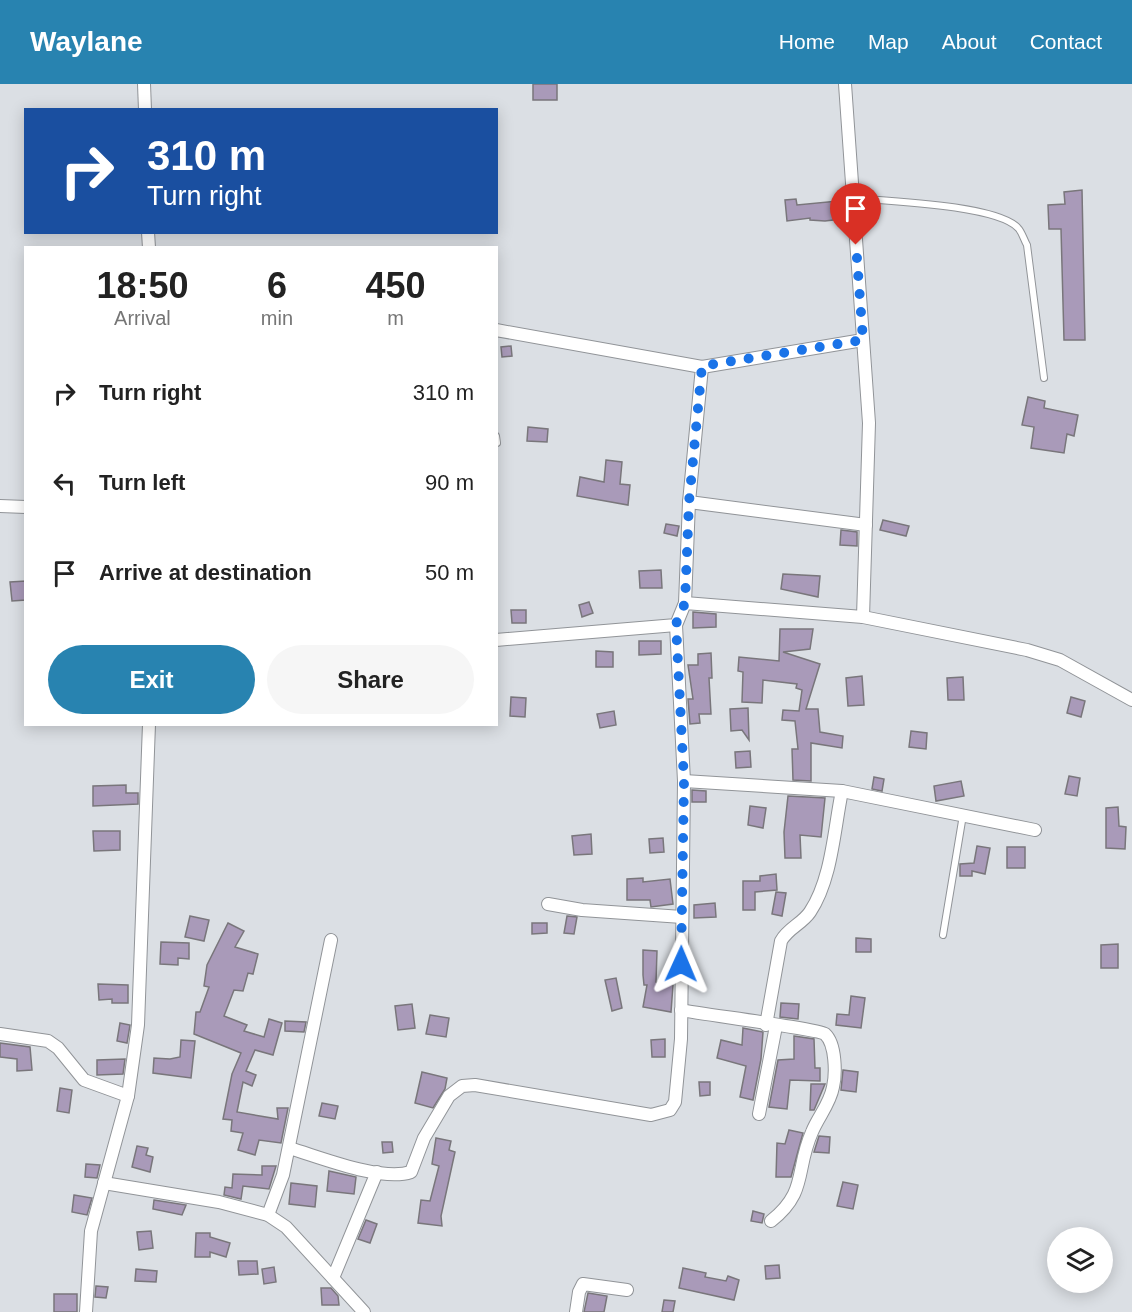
<!DOCTYPE html>
<style>
body{margin:0;font-family:Helvetica,sans-serif;background:#f6f6f6;color:#222;height:100vh;display:flex;flex-direction:column;font-size:22px;white-space:nowrap}
*{box-sizing:border-box;margin:0}
p{font-size:20px;color:#767676}
.icon{flex:none;width:33px;height:33px;fill:none;stroke:currentColor;stroke-width:2;stroke-linecap:round;stroke-linejoin:round}
.map{position:relative;flex:1;overflow:hidden}
.drawer{position:absolute;left:24px;top:162px;width:474px;height:480px;display:flex;flex-direction:column;background:#fff;border-radius:0px;box-shadow:0 3px 15px #0003}
.drawer>*{flex:none}
.hud{position:absolute;left:24px;top:24px;width:474px;height:126px;border-radius:0px;box-shadow:0 3px 15px #0003;background:#1a4fa0;color:#fff;overflow:hidden}
.buttons{position:absolute;left:1047px;top:1143px;display:grid;gap:12px}
.buttons a{display:grid;place-items:center;width:66px;height:66px;border-radius:50%;background:#fff;box-shadow:0 3px 15px #0003;font-size:30px}
.pin{position:absolute;display:grid;place-items:center;width:51px;height:51px;color:#fff;margin:-62px -26px;border-radius:50% 50% 50% 0;rotate:-45deg;box-shadow:0 0 6px #0007}
.pin .icon{rotate:45deg}
.me{position:absolute;width:66px;margin:-33px;rotate:1deg;stroke-linejoin:round;filter:drop-shadow(0 0 4px #0008)}
.turn{display:flex;align-items:center;gap:21px;height:126px;padding:0 24px;font-size:27px}
.turn .icon{width:78px;height:78px;stroke-width:2.5}
.turn b{display:block;font-size:42px;line-height:51px}
.eta{display:flex;justify-content:space-evenly;align-items:center;height:102px;text-align:center}
.eta b{font-size:36px;font-weight:700;line-height:42px}
.action{display:flex;gap:12px;margin-top:auto;padding:12px 24px}
.action a{flex:1;height:69px;border-radius:36px;background:#2883b0;color:#fff;font-size:24px;font-weight:700;line-height:69px;text-align:center}
.action a+a{background:#f6f6f6;color:#222}
ul{padding:0;list-style:none}
li{display:flex;align-items:center;gap:18px;height:90px;padding:0 24px}
li div{flex:1}
li b{display:block;font-size:22px}
li em{font-style:normal}
header{display:flex;align-items:center;gap:36px;box-sizing:border-box;height:84px;padding:0 30px;background:#2883b0;color:#fff}
header strong{font-size:28px}
nav{display:flex;gap:33px;margin-inline-start:auto;font-size:21px}
.map>svg:first-child{display:block}
</style>
<header>
<strong>Waylane</strong>
<nav><a>Home</a><a>Map</a><a>About</a><a>Contact</a></nav>
</header>
<div class="map">
<svg width="1132" height="1228" viewBox="0 0 1132 1228">
<rect width="100%" height="100%" fill="#dbdfe4"/>
<!-- building -->
<g fill="#a99ab9" stroke="#79767b" stroke-width="1.5">
<rect x="533" y="0" width="24" height="16"/>
<path d="M1082,106L1085,256H1064L1061,145H1049L1048,121L1065,120L1064,108Z"/>
<path d="M796,115L797,121L838,117L841,135L825,137L810,136V134L787,137L785,116Z"/>
<path d="M511,262L512,272L502,273L501,263Z"/>
<path d="M1028,313L1045,317L1044,324L1078,331L1074,352L1067,350L1064,369L1031,364L1034,343L1022,341Z"/>
<path d="M528,343L548,345L547,358L527,357Z"/>
<path d="M606,376L622,378L620,400L630,401L628,421L577,412L580,393L604,398Z"/>
<path d="M883,436L909,442L906,452L880,446Z"/>
<path d="M666,440L679,442L677,452L664,449Z"/>
<path d="M841,446L857,448V462L840,461Z"/>
<path d="M661,486L662,504H640L639,487Z"/>
<path d="M783,490L820,492L818,513L781,505Z"/>
<path d="M26,497V516L12,517L10,498Z"/>
<path d="M589,518L593,529L582,533L579,521Z"/>
<path d="M511,526H526V539H512Z"/>
<path d="M693,528L716,530V543L693,544Z"/>
<path d="M780,545H813L810,565L783,568L820,580L806,625H818L820,648L843,652L842,664L811,659V697L793,696L792,665H798L795,637L782,636L783,626L799,627L802,606L796,604L797,600L763,596L762,619L742,618L743,588L738,587L739,573L779,577Z"/>
<path d="M639,557H661V570L639,571Z"/>
<path d="M596,567L613,568V583H596Z"/>
<path d="M711,569L712,594H709L711,630H699L700,639L690,640L688,615H693L688,581H698V570Z"/>
<path d="M862,592L864,621L848,622L846,594Z"/>
<path d="M963,593L964,616H948L947,594Z"/>
<path d="M511,613L526,614L525,633L510,632Z"/>
<path d="M1071,613L1085,617L1081,633L1067,629Z"/>
<path d="M748,624L749,656L742,646L731,647L730,625Z"/>
<path d="M614,627L616,641L600,644L597,630Z"/>
<path d="M911,647L927,649L926,665L909,663Z"/>
<path d="M750,667L751,683L736,684L735,668Z"/>
<path d="M1069,692L1080,694L1077,712L1065,710Z"/>
<path d="M874,693L884,695L882,707L872,705Z"/>
<path d="M961,697L964,712L936,717L934,702Z"/>
<path d="M126,701V709H138V720L93,722V702Z"/>
<path d="M692,706L706,707V718H692Z"/>
<path d="M788,712L825,714L821,753L800,751L801,774H785L784,748Z"/>
<path d="M750,722L766,724L763,744L748,741Z"/>
<path d="M1118,723L1119,742L1126,743L1125,765L1106,764V724Z"/>
<path d="M93,747H120V766L94,767Z"/>
<path d="M591,750L592,770L574,771L572,752Z"/>
<path d="M663,754L664,768L650,769L649,755Z"/>
<path d="M977,762L990,764L985,790L972,787V792H960V780L974,779Z"/>
<rect x="1007" y="763" width="18" height="21"/>
<path d="M776,790L777,806L755,808V826H743V797H760V792Z"/>
<path d="M643,794V798L670,795L673,820L651,823L650,816H627V795Z"/>
<path d="M776,808L786,809L782,832L772,830Z"/>
<path d="M715,819L716,833L694,834V821Z"/>
<path d="M190,832L209,836L204,857L185,853Z"/>
<path d="M567,832L577,833L574,850L564,849Z"/>
<path d="M228,839L244,847L235,863L258,870L253,890L248,889L243,907L234,906L224,932L247,941L244,947L264,953L269,935L282,939L273,971L255,966L246,987L256,991L252,1002L243,998L237,1028L278,1035L277,1024H288L281,1059L259,1056L255,1071L238,1066L243,1049L231,1047L232,1036L223,1035L232,990L241,969L194,950L196,928H200L209,903L204,902L207,881Z"/>
<path d="M532,839H547V849L532,850Z"/>
<path d="M856,854L871,855V868H856Z"/>
<path d="M161,858L189,859V875L178,874V881L160,880Z"/>
<path d="M1118,860V884H1101V861Z"/>
<path d="M643,866L657,867L656,898L673,901L671,928L643,923L647,901H644L643,891Z"/>
<path d="M616,894L622,924L612,927L605,896Z"/>
<path d="M98,900L128,901V919H112V915L99,916Z"/>
<path d="M851,912L865,914L861,944L836,941L837,930L849,931Z"/>
<path d="M781,919L799,920L798,935L780,933Z"/>
<path d="M412,920L415,944L398,946L395,922Z"/>
<path d="M430,931L449,934L446,953L426,950Z"/>
<path d="M285,937L306,938L304,948L285,947Z"/>
<path d="M120,939L130,941L127,959L117,957Z"/>
<path d="M743,944L763,948L761,975L753,1016L740,1013L746,982L717,974L721,956L742,961Z"/>
<path d="M794,952L814,955L815,984H820V997L790,996L787,1025L769,1023L778,976L794,975Z"/>
<path d="M665,955V973H652L651,956Z"/>
<path d="M181,956L195,957L191,994L153,989L154,974L170,975L180,973Z"/>
<path d="M0,959L30,963L32,986L17,987V975L0,973Z"/>
<path d="M125,975L123,990L97,991V976Z"/>
<path d="M843,986L858,988L856,1008L841,1006Z"/>
<path d="M422,988L447,994L445,1005L433,1024L415,1019Z"/>
<path d="M699,998H710V1011L700,1012Z"/>
<path d="M811,1000H825L814,1026H810Z"/>
<path d="M60,1004L72,1006L69,1029L57,1027Z"/>
<path d="M322,1019L338,1022L335,1035L319,1032Z"/>
<path d="M789,1046L803,1049L791,1093H776L777,1059L785,1060Z"/>
<path d="M819,1052L830,1053L829,1069L814,1068Z"/>
<path d="M436,1054L451,1057L449,1066L455,1068L441,1132L442,1142L418,1139L421,1116L430,1117L439,1082L432,1080Z"/>
<path d="M382,1058H392L393,1068L383,1069Z"/>
<path d="M137,1062L148,1064L146,1071L153,1073L150,1088L132,1083Z"/>
<path d="M86,1080L100,1081L97,1094L85,1093Z"/>
<path d="M262,1082H276L269,1105L243,1102L241,1115L224,1111L225,1103L232,1104L233,1090L262,1091Z"/>
<path d="M329,1087L356,1093L354,1110L327,1107Z"/>
<path d="M843,1098L858,1101L853,1125L837,1122Z"/>
<path d="M291,1099L317,1102L315,1123L289,1120Z"/>
<path d="M74,1111L92,1114L87,1131L72,1128Z"/>
<path d="M154,1116L186,1121L182,1131L153,1125Z"/>
<path d="M753,1127L764,1130L762,1139L751,1137Z"/>
<path d="M366,1136L377,1140L370,1159L358,1155Z"/>
<path d="M151,1147L153,1164L139,1166L137,1148Z"/>
<path d="M196,1149H210V1153L230,1159L226,1173L210,1168V1173H195Z"/>
<path d="M238,1177H257L258,1190L239,1191Z"/>
<path d="M779,1181L780,1194L766,1195L765,1182Z"/>
<path d="M274,1183L276,1198L264,1200L262,1185Z"/>
<path d="M683,1184L706,1189L705,1193L726,1197L728,1192L739,1196L734,1216L679,1204Z"/>
<path d="M136,1185L157,1187L156,1198L135,1197Z"/>
<path d="M96,1202L108,1203L106,1214L95,1213Z"/>
<path d="M321,1204H331L338,1212L339,1221H322Z"/>
<path d="M588,1209L607,1212L604,1228H584Z"/>
<rect x="54" y="1210" width="23" height="18"/>
<path d="M664,1216L675,1217L673,1228H662Z"/>
</g>
<g fill="none" stroke-linecap="round" stroke-linejoin="round">
<!-- lane casing -->
<g stroke="#919498" stroke-width="8">
<g id="lane">
<path d="M853,114C887,117 997,121 1018,144C1022,148 1024,156 1027,161L1044,294"/>
<path d="M496,352L497,359"/>
<path d="M943,851L963,731"/>
</g>
</g>
<!-- street casing -->
<g stroke="#919498" stroke-width="14">
<g id="street">
<path d="M144,0L145,26"/>
<path d="M845,0L869,339L863,533"/>
<path d="M148,148L149,164"/>
<path d="M496,246L702,283L689,418L685,519"/>
<path d="M702,283L863,256"/>
<path d="M689,418L866,441"/>
<path d="M0,422L26,423"/>
<path d="M496,556L676,541L685,519L863,533L1027,566L1060,576L1132,616"/>
<path d="M684,697L842,707L1035,746"/>
<path d="M548,820L582,826L682,833"/>
<path d="M681,926C700,930 818,945 825,950C836,960 836,990 833,1003C830,1020 818,1033 812,1048C795,1086 808,1108 771,1137"/>
<path d="M766,941L781,857C788,844 802,840 810,828C832,795 834,745 842,707"/>
<path d="M0,950L48,957L58,964L84,996L128,1012"/>
<path d="M759,1030L776,942"/>
<path d="M289,1064C320,1073 381,1098 411,1088L424,1054L449,1012L462,1002L475,1001L651,1031L670,1026L675,1018L681,955L684,697L676,541"/>
<path d="M104,1099L219,1118L268,1131L286,1143L364,1228"/>
<path d="M268,1131L283,1091L331,856"/>
<path d="M333,1194L377,1088"/>
<path d="M86,1228L91,1147L128,1012L138,941L149,640"/>
<path d="M576,1228L579,1208L583,1200L627,1206"/>
</g>
</g>
<!-- lane -->
<use href="#lane" stroke="#fff" stroke-width="6"/>
<!-- street -->
<use href="#street" stroke="#fff" stroke-width="12"/>
</g>
<g fill="none" stroke-linecap="round" stroke-linejoin="round">
<!-- route -->
<path stroke="#1a73e8" stroke-width="10" stroke-dasharray="0 18" d="M681,880L684,697L676,540L685,519L689,418L702,282L863,256L856,161"/>
</g>
</svg>
<div class="buttons">
<a><svg class="icon" aria-label="layers" viewBox="0 0 24 24"><path d="M12 4l9 5-9 5-9-5zM3 14l9 5 9-5"/></svg></a>
</div>
<div class="pin" style="left:856px;top:161px;background:#d93025"><svg class="icon" aria-label="arrive" viewBox="0 0 24 24"><path d="M6 21V4h12l-3 4 3 4H6"/></svg></div>
<svg class="me" style="left:681px;top:880px" viewBox="-20 -20 40 40"><path d="M0-17L14 15 0 8-14 15z" fill="#1a73e8" stroke="#fff" stroke-width="4"/></svg>
<div class="hud">
<div class="turn"><svg class="icon" aria-label="right" viewBox="0 0 24 24"><path d="M7 20v-9h11M14 6l5 5-5 5"/></svg><div><b>310 m</b>Turn right</div></div>
</div>
<section class="drawer">
<div class="eta">
<div><b>18:50</b><p>Arrival</p></div>
<div><b>6</b><p>min</p></div>
<div><b>450</b><p>m</p></div>
</div>
<ul>
<li><svg class="icon" aria-label="right" viewBox="0 0 24 24"><path d="M7 20v-9h11M14 6l5 5-5 5"/></svg><div><b>Turn right</b></div><em>310 m</em></li>
<li><svg class="icon" aria-label="left" viewBox="0 0 24 24"><path d="M17 20v-9H6M10 6l-5 5 5 5"/></svg><div><b>Turn left</b></div><em>90 m</em></li>
<li><svg class="icon" aria-label="arrive" viewBox="0 0 24 24"><path d="M6 21V4h12l-3 4 3 4H6"/></svg><div><b>Arrive at destination</b></div><em>50 m</em></li>
</ul>
<div class="action"><a>Exit</a><a>Share</a></div>
</section>
</div>
